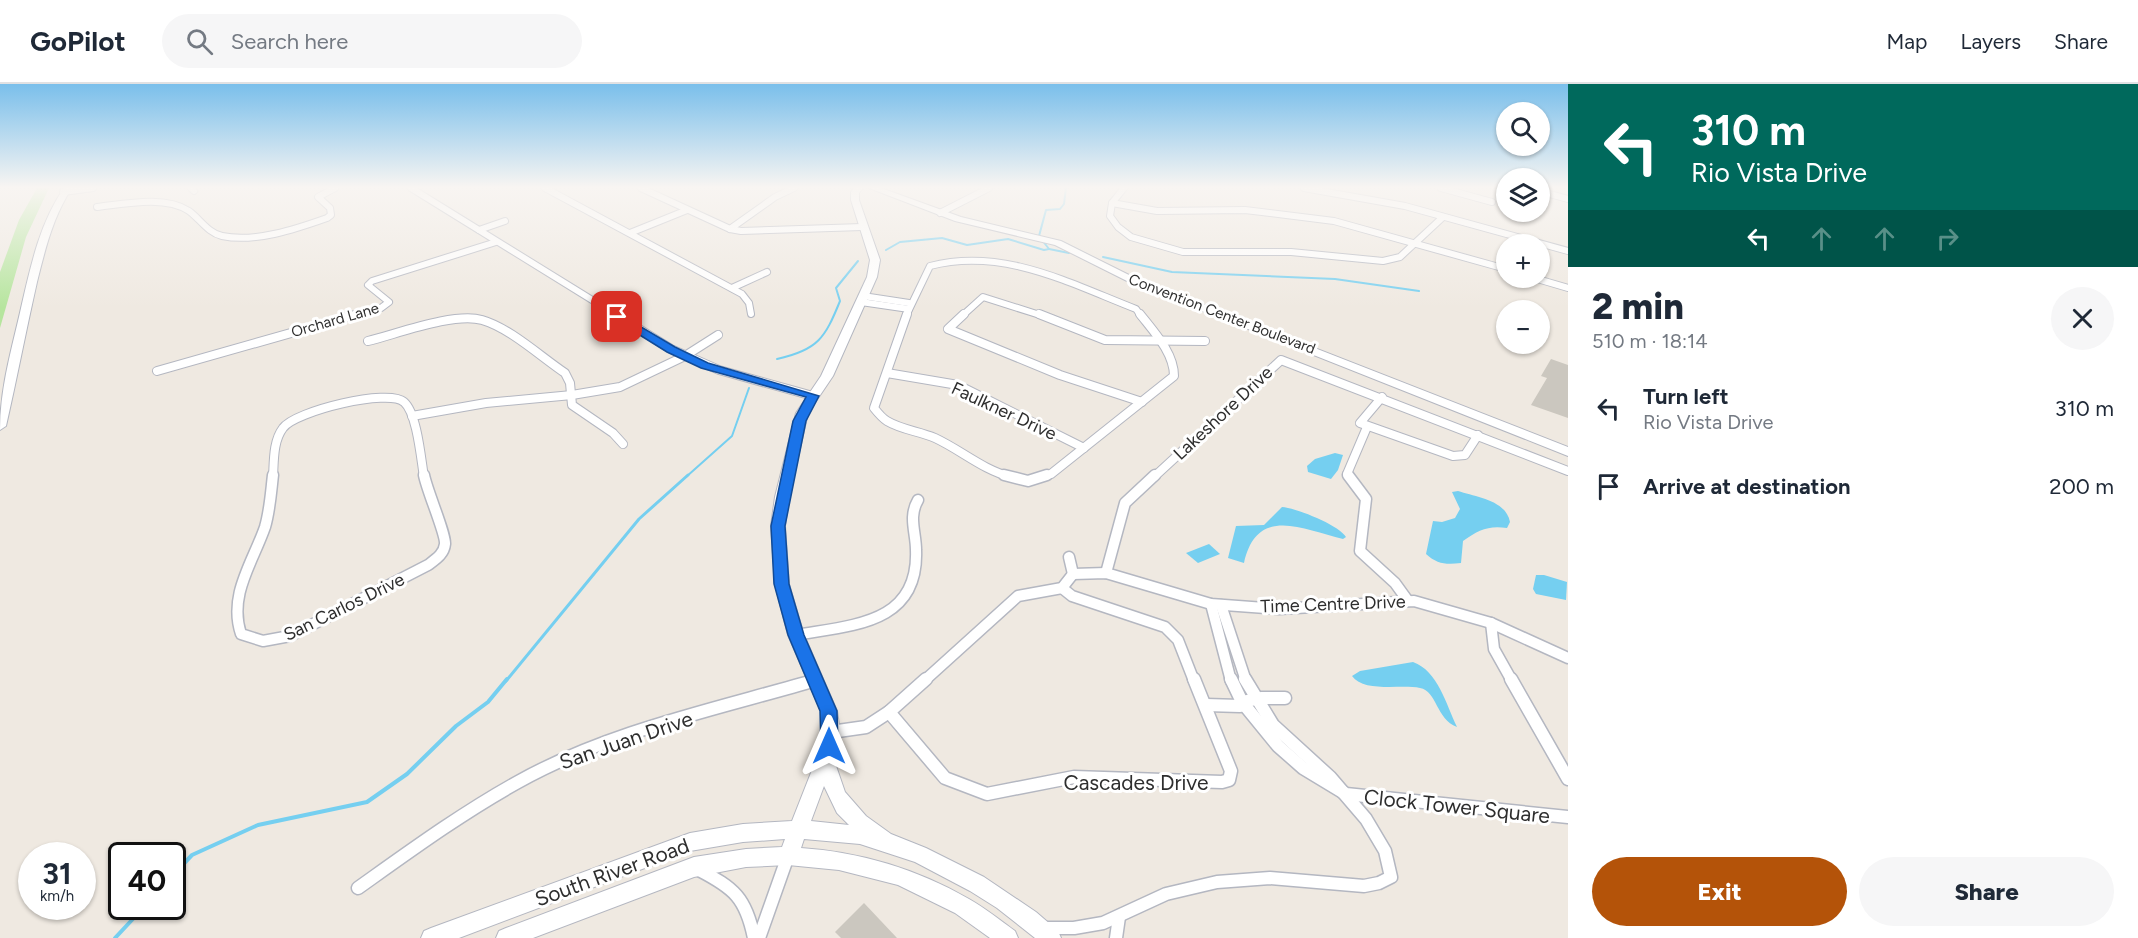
<!DOCTYPE html>
<meta charset="utf-8">
<style>
body{margin:0;font-family:Figtree,sans-serif;background:#f6f6f7;color:#1f2937;height:100vh;display:flex;flex-direction:column;font-size:22px;white-space:nowrap}
*{box-sizing:border-box;margin:0}
p{font-size:20px;color:#747a83}
.icon{flex:none;width:33px;height:33px;fill:none;stroke:currentColor;stroke-width:2;stroke-linecap:round;stroke-linejoin:round}
.map{position:relative;flex:1;overflow:hidden}
.side{display:flex;flex-direction:column;background:#fff;width:570px}
.side>*{flex:none}
.guide{background:#00695c;color:#fff;overflow:hidden}
.controls{position:absolute;left:1496px;top:18px;display:grid;gap:12px}
.controls a{display:grid;place-items:center;width:54px;height:54px;border-radius:50%;background:#fff;box-shadow:0 2px 4px #0004;font-size:30px}
.speed{position:absolute;left:18px;top:758px;display:flex;gap:12px;font-size:30px;font-weight:700;text-align:center}
.speed>*{display:grid;place-content:center;width:78px;height:78px;border-radius:50%;background:#fff;box-shadow:0 2px 4px #0004;line-height:1}
.speed small{font-size:15px;font-weight:400}
.speed .limit{border:3px solid #111;border-radius:9px;background:#fff;color:#111}
.pin{position:absolute;display:grid;place-items:center;width:51px;height:51px;color:#fff;margin:-26px;border-radius:12px;box-shadow:0 3px 9px #0006}
.me{position:absolute;width:66px;margin:-33px;rotate:0deg;stroke-linejoin:round;filter:drop-shadow(0 0 4px #0008)}
.turn{display:flex;align-items:center;gap:21px;height:126px;padding:0 24px;font-size:27px}
.turn .icon{width:78px;height:78px;stroke-width:2.5}
.turn b{display:block;font-size:42px;line-height:51px}
.lanes{display:flex;align-items:center;height:57px;padding:0 24px;background:#0003;justify-content:center;gap:30px;direction:ltr}
.lanes .off{opacity:.35}
.round{display:grid;place-items:center;flex:none;width:63px;height:63px;border-radius:32px;background:#f6f6f7}
.overview{display:flex;align-items:center;justify-content:space-between;height:102px;padding:0 24px}
h1{font-size:36px;font-weight:800;line-height:45px}
.cta{display:flex;gap:12px;margin-top:auto;padding:12px 24px}
.cta a{flex:1;height:69px;border-radius:36px;background:#b45309;color:#fff;font-size:24px;font-weight:800;line-height:69px;text-align:center}
.cta a+a{background:#f6f6f7;color:#1f2937}
ul{padding:0;list-style:none}
li{display:flex;align-items:center;gap:18px;height:78px;padding:0 24px}
li div{flex:1}
li b{display:block;font-size:22px}
li em{font-style:normal}
header{display:flex;align-items:center;gap:36px;box-sizing:border-box;height:84px;padding:0 30px;background:#fff;border-bottom:2px solid #e0e1e3}
header strong{font-size:28px}
nav{display:flex;gap:33px;margin-inline-start:auto;font-size:21px}
.search{width:420px;height:54px;background:#f6f6f7;display:flex;align-items:center;gap:15px;box-sizing:border-box;padding:0 21px;border-radius:33px;color:#747a83;font-size:22px}
main{display:flex;flex:1;min-height:0}
.map>svg:first-child{display:block}
</style>
<header>
<strong>GoPilot</strong>
<div class="search"><svg class="icon" aria-label="search" viewBox="0 0 24 24"><circle cx="10" cy="10" r="6"/><path d="M15 15l6 6"/></svg>Search here</div>
<nav><a>Map</a><a>Layers</a><a>Share</a></nav>
</header>
<main>
<div class="map">
<svg width="1568" height="854" viewBox="0 0 1568 854">
<rect width="100%" height="100%" fill="#efe9e1"/>
<!-- green -->
<path fill="#b6e59e" d="M37,104H49L26,153L0,244V188L19,136Z"/>
<!-- water -->
<g fill="#75cff0">
<path d="M1335,369L1343,371L1338,386L1331,395L1308,388L1307,382L1315,375Z"/>
<path d="M1458,407C1476,413 1506,416 1510,438L1507,444C1489,441 1478,446 1463,457L1461,479C1446,481 1437,480 1426,470L1433,437L1442,438L1455,434L1460,425L1452,408Z"/>
<path d="M1282,423C1296,424 1339,441 1346,453L1343,455C1302,445 1257,421 1244,479L1228,474L1236,442L1264,441Z"/>
<path d="M1209,460L1220,470L1198,479L1186,469Z"/>
<path d="M1536,491H1544L1567,498L1566,516L1536,510L1533,505Z"/>
<path d="M1413,578C1438,587 1446,620 1457,643C1436,635 1437,607 1420,604C1401,600 1364,609 1352,592L1360,587Z"/>
</g>
<g fill="none" stroke-linecap="round" stroke-linejoin="round">
<!-- stream-far2 -->
<g stroke="#75cff0" stroke-width="2">
<path d="M1049,165L1069,169"/>
<path d="M886,166L900,158L942,154L967,161L1008,155L1044,166L1049,165L1039,152L1046,126L1060,125L1064,120L1066,104"/>
<path d="M1103,173L1172,188L1335,195L1419,207"/>
<path d="M777,275C818,266 825,254 840,217L836,204L858,177"/>
<path d="M686,393L732,352L749,304"/>
</g>
<!-- stream-far1 -->
<path stroke="#75cff0" stroke-width="3" d="M506,597L639,435L688,391"/>
<!-- stream -->
<g stroke="#75cff0" stroke-width="4">
<path d="M172,792L192,771L258,741L367,718L407,690L456,642L488,618L507,595"/>
<path d="M115,854L145,822"/>
</g>
</g>
<!-- building -->
<g fill="#cbc7bf">
<path d="M1551,275L1568,281V334L1531,321L1547,294L1541,292Z"/>
<path d="M864,819L897,854H841L835,848Z"/>
</g>
<g fill="none" stroke-linecap="round" stroke-linejoin="round">
<!-- street-far3 casing -->
<g stroke="#b4b7c1" stroke-width="8">
<g id="street-far3">
<path d="M191,104L194,107"/>
<path d="M411,104L618,232"/>
<path d="M545,104L742,210L749,219L751,230"/>
<path d="M641,104L730,145L741,147L862,143"/>
<path d="M1124,104L1112,119L1110,132L1118,143L1131,153L1183,168H1291L1383,177L1400,173L1443,133"/>
<path d="M1304,104L1405,122L1568,167"/>
<path d="M1441,104L1492,118"/>
<path d="M1539,107L1568,115"/>
<path d="M63,108L93,104"/>
<path d="M1112,119L1157,127L1245,126L1334,137L1506,185"/>
<path d="M97,123C124,120 165,111 189,127C200,135 208,149 222,152C255,159 296,145 327,134L331,131L330,124L318,113L335,104"/>
<path d="M940,129L989,104"/>
<path d="M730,145L775,113L794,104"/>
<path d="M479,146L505,137"/>
<path d="M630,149L687,126"/>
<path d="M1534,194L1568,204"/>
<path d="M732,204L767,188"/>
<path d="M863,212L909,219"/>
<path d="M861,218L909,225"/>
<path d="M353,232L381,224L389,218L368,201L372,197L496,158"/>
<path d="M906,232L930,182C1003,163 1069,199 1136,225L1141,232"/>
<path d="M962,232L983,213L1043,232"/>
</g>
</g>
<!-- street-far2 casing -->
<g stroke="#b4b7c1" stroke-width="10">
<g id="street-far2">
<path d="M615,230L671,265L719,286L813,312"/>
<path d="M907,230L874,324C878,329 882,334 887,337C902,346 919,347 935,354C961,366 983,386 1011,393"/>
<path d="M964,230L948,245L1060,291L1142,318"/>
<path d="M1039,230L1105,256L1205,257"/>
<path d="M368,257C397,250 454,228 482,236C510,244 541,273 565,289L570,299L572,321L613,349L623,360"/>
<path d="M157,287L358,230"/>
<path d="M887,289L958,301L1084,364"/>
<path d="M1382,313L1360,339L1453,372L1465,371L1478,351"/>
<path d="M412,332L486,319L572,311L620,303L685,272L718,251"/>
<path d="M273,393C274,377 273,357 283,344C295,327 389,304 404,318C417,329 421,375 424,393"/>
<path d="M1042,393L1051,390L1174,292C1174,269 1154,248 1140,230"/>
<path d="M1154,393L1281,276L1568,387"/>
<path d="M1349,393L1347,390L1367,343"/>
</g>
</g>
<!-- street-far1 casing -->
<g stroke="#b4b7c1" stroke-width="13">
<g id="street-far1">
<path d="M273,391C271,408 270,426 265,443C253,478 228,511 241,550L263,557L290,552L428,481C436,475 444,470 445,460C446,450 427,407 424,391"/>
<path d="M1004,391L1028,397L1047,391"/>
<path d="M1348,391L1366,415L1360,467L1395,499L1408,517"/>
<path d="M1069,473L1073,490"/>
<path d="M1106,489L1125,419L1155,391"/>
<path d="M1073,490L1106,489L1211,520L1279,525L1414,517L1491,539L1568,574"/>
<path d="M1062,504L1072,512L1165,543L1178,556L1194,597"/>
<path d="M1211,520L1231,597"/>
<path d="M1221,521L1246,597"/>
<path d="M1491,539L1494,565L1512,597"/>
<path d="M796,551C853,541 919,540 916,466C916,448 908,433 918,416"/>
<path d="M924,597L1018,512L1062,504L1073,490"/>
</g>
</g>
<!-- street casing -->
<g stroke="#b4b7c1" stroke-width="15">
<g id="street">
<path d="M1231,595L1242,618L1278,662L1303,684L1346,710L1568,733"/>
<path d="M1511,595L1568,695"/>
<path d="M1206,621L1240,622L1242,618L1261,614H1285"/>
<path d="M889,628L945,694L987,710L1074,693L1222,698L1229,696L1231,687L1194,595"/>
<path d="M831,648L866,643L889,628L926,595"/>
<path d="M699,786C734,804 746,814 754,854"/>
<path d="M358,804C410,767 462,729 518,698C609,647 717,625 816,596"/>
<path d="M1045,844H1074L1103,839L1166,810L1217,798L1270,794L1364,802L1379,799L1391,793L1385,767L1366,735L1330,693L1273,641L1245,595"/>
<path d="M759,854L788,772"/>
<path d="M1116,854L1119,833"/>
</g>
</g>
<!-- secondary casing -->
<g stroke="#b4b7c1" stroke-width="2">
<g id="secondary">
<path d="M64,104H72C53,132 45,166 37,198C26,246 17,294 6,342L0,346C0,307 10,271 19,233C29,190 38,141 64,104Z"/>
<path d="M854,104H863L859,109V116L880,176L877,193L833,292L808,329L789,413L785,442L789,500L804,551L837,627L840,648L834,676L845,708L866,732L891,750L926,764L984,793L1036,828L1058,847L1061,854H1035L997,824L970,807L915,778L860,760L804,755L801,764C860,768 917,785 969,815C985,824 1000,836 1015,847L1018,854H990L955,829L898,801L839,786L788,781L746,783L694,793L533,854H496L499,847L506,844L694,773L746,765L782,763L785,755L743,758L690,767L459,854H421L424,847L431,844L690,749L743,740L792,737L816,676L822,648L821,627L788,551L775,500L771,442L775,413L796,329L821,292L867,193L870,176L851,116V108ZM824,702L837,729L849,741L811,737Z"/>
<path d="M869,104H881L961,133L1061,157L1133,193L1568,363V372L1127,197L1055,161L955,137Z"/>
</g>
</g>
<!-- street-far3 -->
<use href="#street-far3" stroke="#fff" stroke-width="6"/>
<!-- street-far2 -->
<use href="#street-far2" stroke="#fff" stroke-width="8"/>
<!-- street-far1 -->
<use href="#street-far1" stroke="#fff" stroke-width="10"/>
<!-- street -->
<use href="#street" stroke="#fff" stroke-width="12"/>
<!-- secondary -->
<use href="#secondary" fill="#fff" fill-rule="evenodd"/>
</g>
<!-- sky -->
<linearGradient id="sky" x2="0" y2="1"><stop stop-color="#7abfeb"/><stop offset="0.46" stop-color="#f8f5f2"/><stop offset="1" stop-color="#f8f5f2" stop-opacity="0"/></linearGradient>
<rect width="1568" height="224" fill="url(#sky)"/>
<!-- route -->
<path fill="#1a73e8" stroke="#114b97" stroke-width="1.5" d="M614,231H621L675,263L708,279L819,312L806,337L785,442L789,500L804,551L837,627L838,662L836,668L829,670L823,668L821,662L820,627L788,551L774,500L771,442L793,337L806,313L701,284L667,268L614,235Z"/>
<g text-anchor="middle" dominant-baseline="central" stroke-width="6" stroke-linejoin="round" paint-order="stroke">
<!-- far-street labels -->
<g font-size="15" fill="#2e2e2e" stroke="#fff">
<text transform="translate(1222 230) rotate(21)">Convention Center Boulevard</text>
<text transform="translate(335 236) rotate(-16)">Orchard Lane</text>
</g>
<!-- street labels -->
<g font-size="18" fill="#2e2e2e" stroke="#fff">
<text transform="translate(1004 327) rotate(25)">Faulkner Drive</text>
<text transform="translate(1223 329) rotate(-43)">Lakeshore Drive</text>
<text transform="translate(1333 520) rotate(-2)">Time Centre Drive</text>
<text transform="translate(344 523) rotate(-26)">San Carlos Drive</text>
</g>
<!-- near-street labels -->
<g font-size="21" fill="#2e2e2e" stroke="#fff">
<text transform="translate(626 656) rotate(-19)">San Juan Drive</text>
<text x="1136" y="698">Cascades Drive</text>
<text transform="translate(1457 722) rotate(6)">Clock Tower Square</text>
<text transform="translate(612 788) rotate(-20)">South River Road</text>
</g>
</g>
</svg>
<div class="controls">
<a><svg class="icon" aria-label="search" viewBox="0 0 24 24"><circle cx="10" cy="10" r="6"/><path d="M15 15l6 6"/></svg></a>
<a><svg class="icon" aria-label="layers" viewBox="0 0 24 24"><path d="M12 4l9 5-9 5-9-5zM3 14l9 5 9-5"/></svg></a>
<a>+</a>
<a>−</a>
</div>
<div class="speed"><div>31<small>km/h</small></div><div class="limit">40</div></div>
<div class="pin" style="left:617px;top:233px;background:#d93025"><svg class="icon" aria-label="arrive" viewBox="0 0 24 24"><path d="M6 21V4h12l-3 4 3 4H6"/></svg></div>
<svg class="me" style="left:829px;top:662px" viewBox="-20 -20 40 40"><path d="M0-17L14 15 0 8-14 15z" fill="#1a73e8" stroke="#fff" stroke-width="4"/></svg>
</div>
<section class="side">
<div class="guide">
<div class="turn"><svg class="icon" aria-label="left" viewBox="0 0 24 24"><path d="M17 20v-9H6M10 6l-5 5 5 5"/></svg><div><b>310 m</b>Rio Vista Drive</div></div>
<div class="lanes"><svg class="icon" aria-label="left" viewBox="0 0 24 24"><path d="M17 20v-9H6M10 6l-5 5 5 5"/></svg><svg class="icon off" aria-label="ahead" viewBox="0 0 24 24"><path d="M12 20V5M6 11l6-6 6 6"/></svg><svg class="icon off" aria-label="ahead" viewBox="0 0 24 24"><path d="M12 20V5M6 11l6-6 6 6"/></svg><svg class="icon off" aria-label="right" viewBox="0 0 24 24"><path d="M7 20v-9h11M14 6l5 5-5 5"/></svg></div>
</div>
<div class="overview"><div><h1>2 min</h1><p>510 m · 18:14</p></div><a class="round"><svg class="icon" aria-label="close" viewBox="0 0 24 24"><path d="M6 6l12 12M18 6L6 18"/></svg></a></div>
<ul>
<li><svg class="icon" aria-label="left" viewBox="0 0 24 24"><path d="M17 20v-9H6M10 6l-5 5 5 5"/></svg><div><b>Turn left</b><p>Rio Vista Drive</p></div><em>310 m</em></li>
<li><svg class="icon" aria-label="arrive" viewBox="0 0 24 24"><path d="M6 21V4h12l-3 4 3 4H6"/></svg><div><b>Arrive at destination</b></div><em>200 m</em></li>
</ul>
<div class="cta"><a>Exit</a><a>Share</a></div>
</section>
</main>
